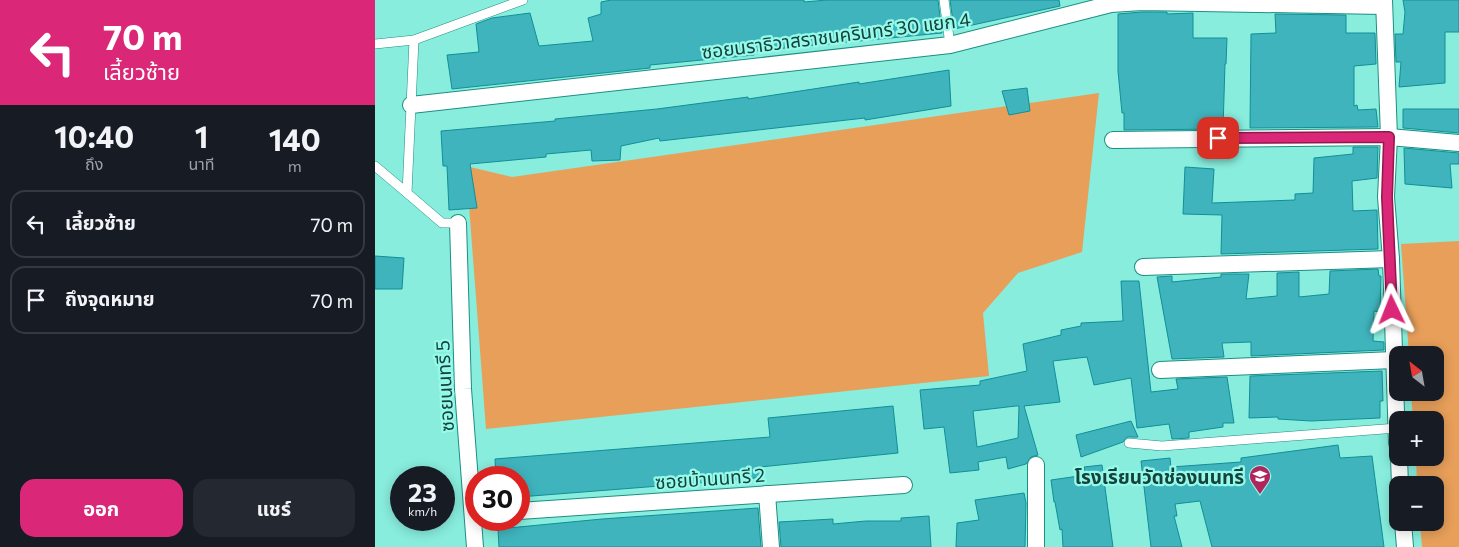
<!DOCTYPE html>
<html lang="th">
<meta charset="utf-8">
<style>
body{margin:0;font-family:Commissioner,"Noto Sans Thai",sans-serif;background:#242831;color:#f1f3f6;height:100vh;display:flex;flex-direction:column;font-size:19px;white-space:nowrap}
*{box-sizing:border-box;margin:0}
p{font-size:16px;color:#9ea1a6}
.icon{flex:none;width:28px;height:28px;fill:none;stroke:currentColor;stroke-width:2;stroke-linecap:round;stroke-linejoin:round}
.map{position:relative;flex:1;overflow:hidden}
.drawer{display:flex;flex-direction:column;background:#171b24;width:375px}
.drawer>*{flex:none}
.top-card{background:#db2777;color:#fff;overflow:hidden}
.needle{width:32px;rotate:329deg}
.controls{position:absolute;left:1014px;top:346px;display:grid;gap:10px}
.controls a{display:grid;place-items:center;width:55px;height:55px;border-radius:10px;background:#171b24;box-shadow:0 2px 12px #0003;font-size:25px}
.speed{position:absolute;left:15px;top:466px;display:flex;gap:10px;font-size:25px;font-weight:700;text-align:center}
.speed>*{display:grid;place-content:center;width:65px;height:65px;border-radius:50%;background:#171b24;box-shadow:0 2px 12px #0003;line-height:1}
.speed small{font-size:12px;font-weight:400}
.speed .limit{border:8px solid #d22;background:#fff;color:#111}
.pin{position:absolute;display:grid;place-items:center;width:42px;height:42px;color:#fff;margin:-21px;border-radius:10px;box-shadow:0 2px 8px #0006}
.me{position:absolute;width:55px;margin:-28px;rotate:358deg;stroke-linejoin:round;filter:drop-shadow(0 0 4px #0008)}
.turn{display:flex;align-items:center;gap:18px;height:105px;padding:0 20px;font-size:22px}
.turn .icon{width:65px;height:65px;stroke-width:2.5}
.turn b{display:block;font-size:35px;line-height:42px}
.eta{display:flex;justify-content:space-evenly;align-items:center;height:85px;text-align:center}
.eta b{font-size:30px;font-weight:700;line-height:35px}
.button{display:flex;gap:10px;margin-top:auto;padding:10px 20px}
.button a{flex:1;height:58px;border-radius:15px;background:#db2777;color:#fff;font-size:20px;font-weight:700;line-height:58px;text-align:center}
.button a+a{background:#242831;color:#f1f3f6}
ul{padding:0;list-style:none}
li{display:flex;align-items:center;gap:15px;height:68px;margin:0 10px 8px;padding:0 10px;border:2px solid #363941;border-radius:15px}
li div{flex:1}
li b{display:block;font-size:19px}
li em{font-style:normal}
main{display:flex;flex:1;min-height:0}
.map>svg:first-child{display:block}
</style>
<main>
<section class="drawer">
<div class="top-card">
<div class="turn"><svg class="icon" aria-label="left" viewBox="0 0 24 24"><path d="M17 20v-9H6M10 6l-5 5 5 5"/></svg><div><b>70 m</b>เลี้ยวซ้าย</div></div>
</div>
<div class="eta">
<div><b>10:40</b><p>ถึง</p></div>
<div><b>1</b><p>นาที</p></div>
<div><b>140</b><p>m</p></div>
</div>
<ul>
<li><svg class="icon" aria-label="left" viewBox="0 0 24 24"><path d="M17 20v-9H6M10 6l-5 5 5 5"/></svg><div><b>เลี้ยวซ้าย</b></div><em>70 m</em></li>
<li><svg class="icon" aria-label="arrive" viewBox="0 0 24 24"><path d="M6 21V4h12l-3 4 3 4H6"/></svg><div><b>ถึงจุดหมาย</b></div><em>70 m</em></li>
</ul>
<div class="button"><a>ออก</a><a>แชร์</a></div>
</section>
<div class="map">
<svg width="1084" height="547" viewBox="0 0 1084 547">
<rect width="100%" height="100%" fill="#88eddd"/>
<!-- green -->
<g fill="#e89f5a">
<path d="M724,93L707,252L643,273L608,313L614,376L111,429L91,166L137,177Z"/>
<path d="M1084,241V547H1047L1045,523L1060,522V485H1042L1041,458H1060V420H1038L1036,393L1060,392V355H1034L1026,244Z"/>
</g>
<!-- building -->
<g fill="#3fb4bd" stroke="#118f98" fill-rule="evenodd">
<path d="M236,0H429V2L452,0H563L567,33L379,51V55L275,65V68L77,89L72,55L104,52L101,24L117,18L155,13L164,46L218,41L213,18L226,14V2Z"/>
<path d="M575,0H684L685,6L579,29Z"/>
<path d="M1028,0H1084V32H1070V83L1024,87L1026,62H1021L1020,34H1028L1030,12Z"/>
<path d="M767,12H792V14L818,13V38H852L851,64H850L848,129L749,130V113H747L743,71V14Z"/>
<path d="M900,14L971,15V33H1000L1001,64L979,66V106L982,105L983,110L1001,109L1003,127L875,128L876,34L901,33Z"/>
<path d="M574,70L576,106L490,120V118L285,141L284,138L246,146L245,160L217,161L216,150L171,154V157L95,164L102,208L74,210L72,166H68L66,131L180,121V119L282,109L373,97V99L484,82V84Z"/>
<path d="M652,88L655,111L634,115L627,91Z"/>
<path d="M1028,109H1084V133L1028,128Z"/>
<path d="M978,147H1003L1002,178L977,181L978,211L1002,210L1003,249L846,254L847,215L808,214L810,167L839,169L837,203L920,200V194L938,193L939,158L978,154Z"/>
<path d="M1029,148L1084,153V164H1075L1077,188L1030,184Z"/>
<path d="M0,256L29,258L27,289H0Z"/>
<path d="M1003,269L1004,276H1006L1005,312L999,311L998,341L1009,342V350L876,356V342L847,343L849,357L797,359L782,277L797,276V282L846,277V274H874L871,299L902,296V273L924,272V297L954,294L955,271Z"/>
<path d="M746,281H764L776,392L803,389L801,379L852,377L859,423H848V427L814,432V438L797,439L794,424L762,428L756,378L719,385L712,357L678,361L685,402L649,406L663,455L656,457L651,464L633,469L631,457L603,462L604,470L575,473L569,427L549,429L545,390L605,385V381L652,371L648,344L686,335V330L706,326V323L748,321ZM641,406H644L643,438L602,447L598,411Z"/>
<path d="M1007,371L1008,401H1005V418L936,421L903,419V417L874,418L875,376Z"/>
<path d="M518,406L523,453L385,467L386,477L374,479L144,497V478H121L120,459L395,437L393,418Z"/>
<path d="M756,421L763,437H752L748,442L706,457L701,435Z"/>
<path d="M963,445L965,458L997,456L1009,547H837L825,501L800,504L802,516H799L807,547H776L766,461L795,458L796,467L866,462V458Z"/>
<path d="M727,465L738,547H688L687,529L685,530L680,502H679L676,480L711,475L709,467Z"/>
<path d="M649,493L651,503L650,547H581L582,523L604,520L600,500Z"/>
<path d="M383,508L386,547H124L123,529L227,519Z"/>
<path d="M554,516L556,547H406L404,522L458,519V524L491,521H526V518Z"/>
</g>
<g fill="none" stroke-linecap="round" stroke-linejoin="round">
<!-- service casing -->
<g stroke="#1d8f82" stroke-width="10">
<g id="service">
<path d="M569,0L575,45"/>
<path d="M39,40L32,193L67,223H83"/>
<path d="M0,44L39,40L148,0"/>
<path d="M0,166L32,193"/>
<path d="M754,443L787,446L1022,428"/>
</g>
</g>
<!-- minor casing -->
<g stroke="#1d8f82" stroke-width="18">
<g id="minor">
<path d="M1009,0L1014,137L1011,197L1016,259L1022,443"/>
<path d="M36,105L575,45L736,4L767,2L1009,6"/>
<path d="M738,140L1014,137L1084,143"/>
<path d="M83,223L88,389L100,547"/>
<path d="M768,267L1016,259"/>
<path d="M785,370L1019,360"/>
<path d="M1024,458L1025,485"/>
<path d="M661,465V547"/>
<path d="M392,494L396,547"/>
<path d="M144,511L529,485"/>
<path d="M1028,522L1030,547"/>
</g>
</g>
<!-- service -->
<use href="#service" stroke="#fff" stroke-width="9"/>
<!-- minor -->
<use href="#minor" stroke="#fff" stroke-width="16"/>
</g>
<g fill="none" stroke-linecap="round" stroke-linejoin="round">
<!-- route casing -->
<g stroke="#8e194d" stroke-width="12">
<path id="route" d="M843,138L1014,137L1012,197L1017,310"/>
</g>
<!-- route -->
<use href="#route" stroke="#db2777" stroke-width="9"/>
</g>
<!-- icons -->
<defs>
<g id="school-pin" transform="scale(1.125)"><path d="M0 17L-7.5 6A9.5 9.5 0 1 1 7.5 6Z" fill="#b2255c" stroke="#95faea"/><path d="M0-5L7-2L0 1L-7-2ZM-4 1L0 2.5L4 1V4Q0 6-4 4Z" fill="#fff"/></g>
</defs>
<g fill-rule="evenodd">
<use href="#school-pin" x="885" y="476"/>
</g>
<g text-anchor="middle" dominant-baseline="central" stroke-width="4.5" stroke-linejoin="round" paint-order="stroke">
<!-- street labels -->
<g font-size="19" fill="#16423c" stroke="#95faea">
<text transform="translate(461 35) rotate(-7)">ซอยนราธิวาสราชนครินทร์ 30 แยก 4</text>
<text transform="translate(69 386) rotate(-93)">ซอยนนทรี 5</text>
<text transform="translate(335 478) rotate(-4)">ซอยบ้านนทรี 2</text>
</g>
<!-- poi labels -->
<g font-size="19" font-weight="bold" fill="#16423c" stroke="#95faea" text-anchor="end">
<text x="869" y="476">โรงเรียนวัดช่องนนทรี</text>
</g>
</g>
</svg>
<div class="controls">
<a><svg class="needle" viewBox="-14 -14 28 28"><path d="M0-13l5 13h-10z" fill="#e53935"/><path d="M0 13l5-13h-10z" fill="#9ea1a6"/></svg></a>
<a>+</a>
<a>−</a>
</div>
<div class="speed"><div>23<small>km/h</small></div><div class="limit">30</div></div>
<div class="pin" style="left:843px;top:138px;background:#d93025"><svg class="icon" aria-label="arrive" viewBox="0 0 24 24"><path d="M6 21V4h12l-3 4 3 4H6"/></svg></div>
<svg class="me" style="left:1017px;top:310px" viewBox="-20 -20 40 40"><path d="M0-17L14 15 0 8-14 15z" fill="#db2777" stroke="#fff" stroke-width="4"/></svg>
</div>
</main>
